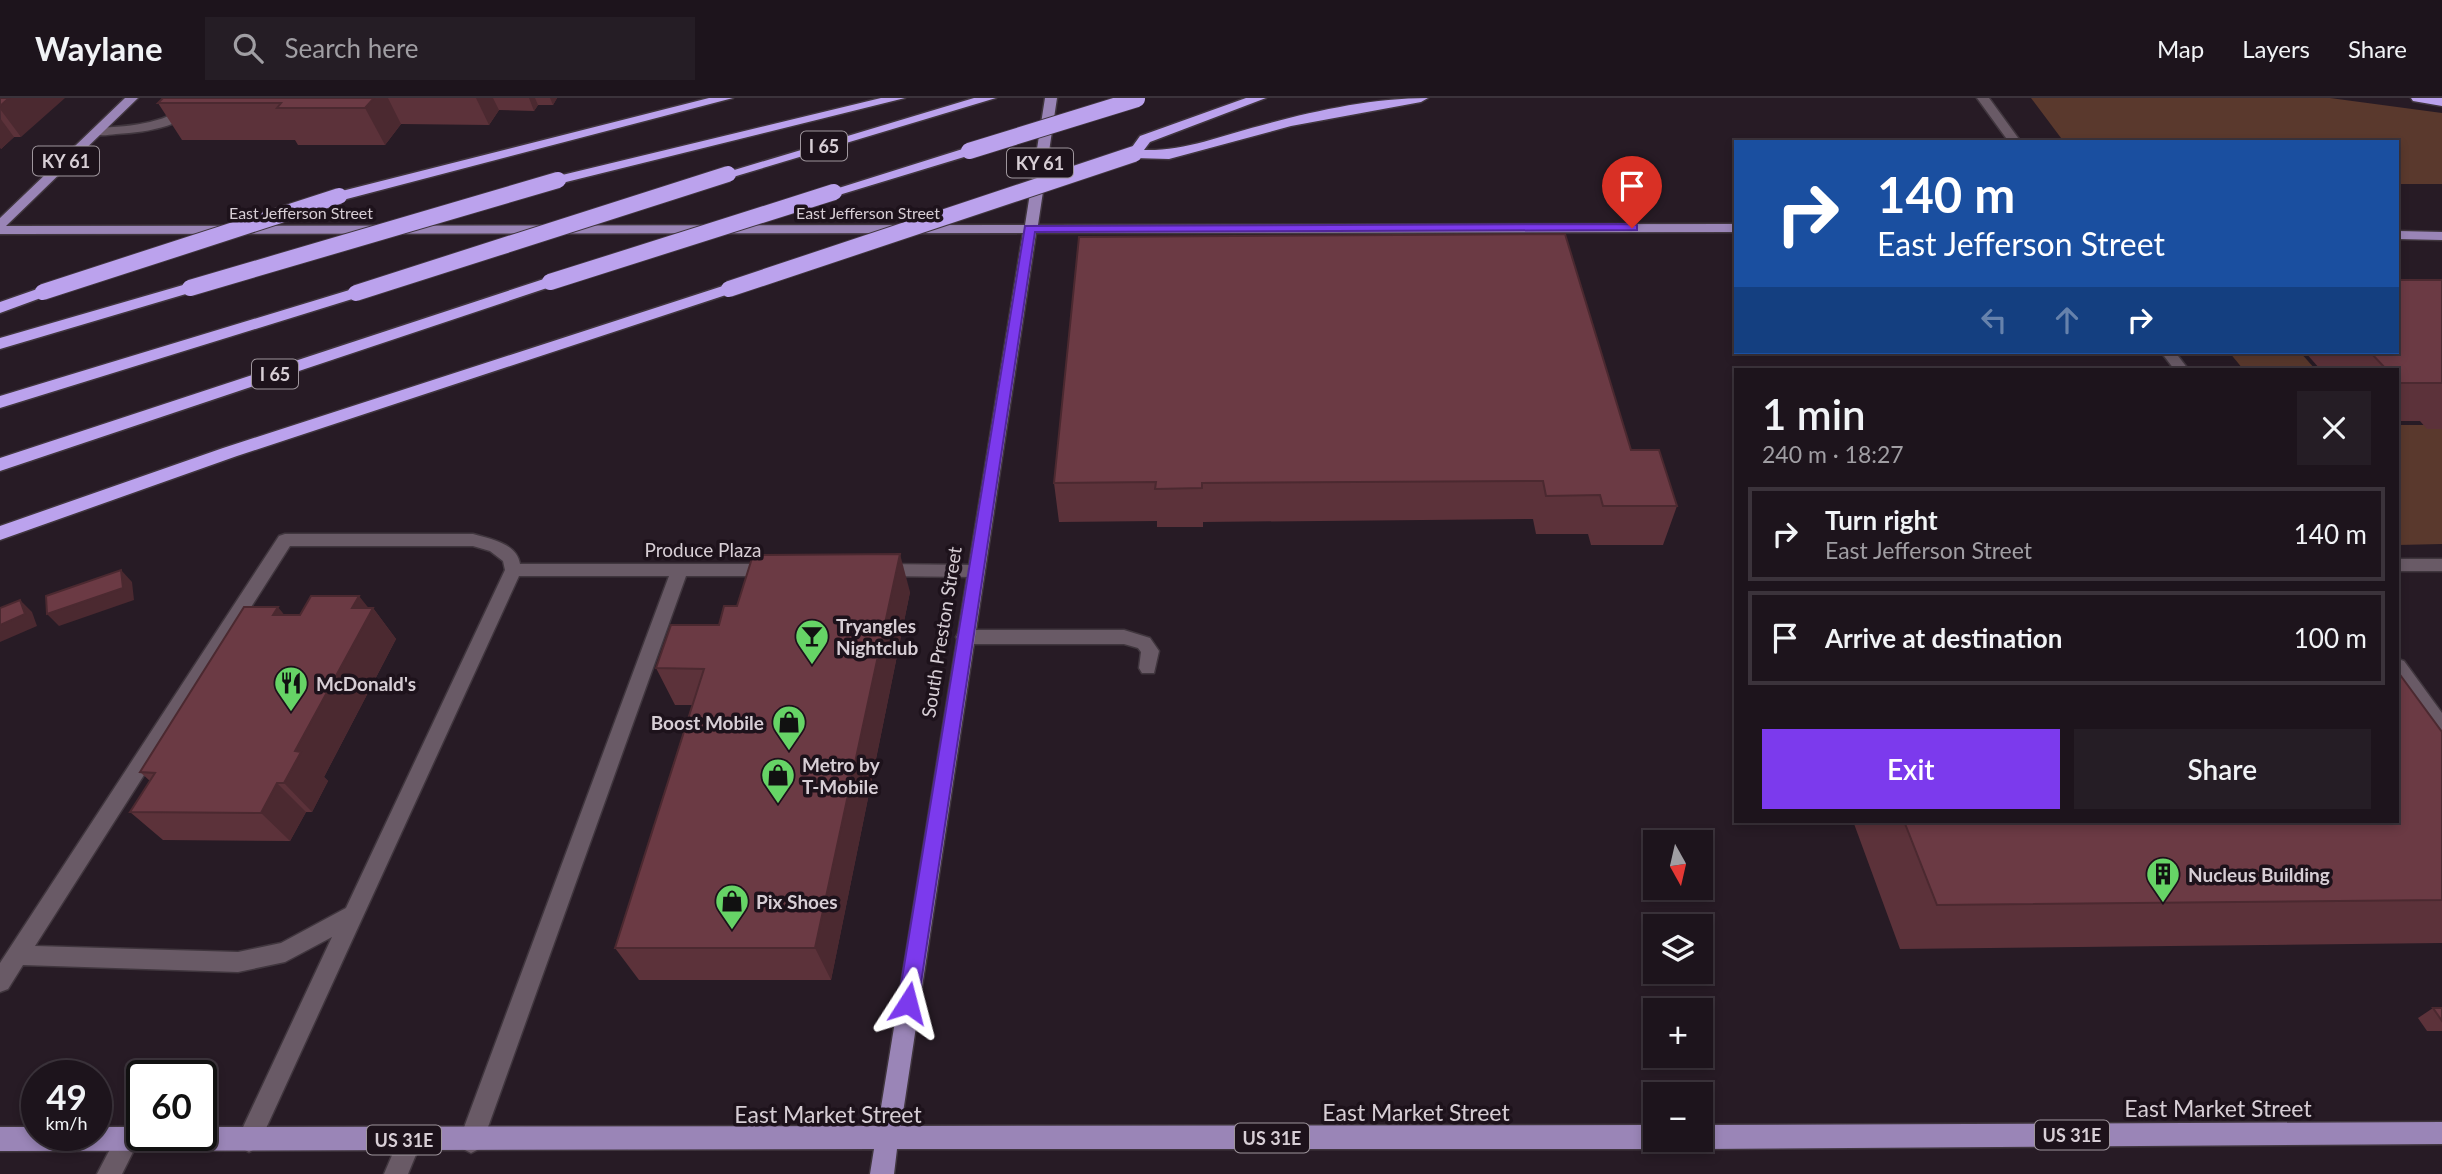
<!DOCTYPE html>
<meta charset="utf-8">
<style>
body{margin:0;font-family:Lato,sans-serif;background:#251d25;color:#f1f3f6;height:100vh;display:flex;flex-direction:column;font-size:26px;white-space:nowrap}
*{box-sizing:border-box;margin:0}
p{font-size:23px;color:#a09ea3}
.icon{flex:none;width:38px;height:38px;fill:none;stroke:currentColor;stroke-width:2;stroke-linecap:round;stroke-linejoin:round}
.map{position:relative;flex:1;overflow:hidden}
.drawer{position:absolute;left:1734px;top:270px;width:665px;height:455px;display:flex;flex-direction:column;background:#1d141c;border-radius:0px;box-shadow:0 4px 10px #0003,0 0 0 2px #3b333b}
.drawer>*{flex:none}
.banner{position:absolute;left:1734px;top:42px;width:665px;height:214px;border-radius:0px;box-shadow:0 4px 10px #0003,0 0 0 2px #3b333b;background:#1a4fa0;color:#fff;overflow:hidden}
.needle{width:46px;rotate:172deg}
.fabs{position:absolute;left:1643px;top:732px;display:grid;gap:14px}
.fabs a{display:grid;place-items:center;width:70px;height:70px;border-radius:0px;background:#1d141c;box-shadow:0 4px 10px #0003,0 0 0 2px #3b333b;font-size:35px}
.speed{position:absolute;left:21px;top:962px;display:flex;gap:14px;font-size:35px;font-weight:700;text-align:center}
.speed>*{display:grid;place-content:center;width:91px;height:91px;border-radius:50%;background:#1d141c;box-shadow:0 4px 10px #0003,0 0 0 2px #3b333b;line-height:1}
.speed small{font-size:18px;font-weight:400}
.speed .limit{border:4px solid #111;border-radius:10px;background:#fff;color:#111}
.pin{position:absolute;display:grid;place-items:center;width:60px;height:60px;color:#fff;margin:-72px -30px;border-radius:50% 50% 50% 0;rotate:-45deg;box-shadow:0 0 7px #0007}
.pin .icon{rotate:45deg}
.me{position:absolute;width:77px;margin:-38px;rotate:9deg;stroke-linejoin:round;filter:drop-shadow(0 0 5px #0008)}
.turn{display:flex;align-items:center;gap:24px;height:147px;padding:0 28px;font-size:32px}
.turn .icon{width:91px;height:91px;stroke-width:2.5}
.turn b{display:block;font-size:49px;line-height:60px}
.lanes{display:flex;align-items:center;height:66px;padding:0 28px;background:#0003;justify-content:center;gap:35px;direction:ltr}
.lanes .off{opacity:.35}
.round{display:grid;place-items:center;flex:none;width:74px;height:74px;border-radius:0px;background:#251d25}
.head{display:flex;align-items:center;justify-content:space-between;height:119px;padding:0 28px}
h1{font-size:42px;font-weight:600;line-height:52px}
.action{display:flex;gap:14px;margin-top:auto;padding:14px 28px}
.action a{flex:1;height:80px;border-radius:0px;background:#7c3aed;color:#fff;font-size:28px;font-weight:600;line-height:80px;text-align:center}
.action a+a{background:#251d25;color:#f1f3f6}
ul{padding:0;list-style:none}
li{display:flex;align-items:center;gap:21px;height:94px;margin:0 14px 10px;padding:0 14px;border:4px solid #3b333b;border-radius:0px}
li div{flex:1}
li b{display:block;font-size:26px}
li em{font-style:normal}
header{display:flex;align-items:center;gap:42px;box-sizing:border-box;height:98px;padding:0 35px;background:#1d141c;border-bottom:2px solid #3b333b}
header strong{font-size:33px}
nav{display:flex;gap:38px;margin-inline-start:auto;font-size:24px}
.search{width:490px;height:63px;background:#251d25;display:flex;align-items:center;gap:18px;box-sizing:border-box;padding:0 24px;border-radius:0px;color:#a09ea3;font-size:26px}
.map>svg:first-child{display:block}
</style>
<header>
<strong>Waylane</strong>
<div class="search"><svg class="icon" aria-label="search" viewBox="0 0 24 24"><circle cx="10" cy="10" r="6"/><path d="M15 15l6 6"/></svg>Search here</div>
<nav><a>Map</a><a>Layers</a><a>Share</a></nav>
</header>
<div class="map">
<svg width="2442" height="1076" viewBox="0 0 2442 1076">
<rect width="100%" height="100%" fill="#271b25"/>
<!-- green -->
<g fill="#5a392d">
<path d="M2031,0H2330L2442,15V86H2398V44H2064Z"/>
<path d="M2229,254H2300L2315,271H2243Z"/>
<path d="M2398,327H2424L2428,331H2442V446L2398,447Z"/>
</g>
<g fill="none" stroke-linecap="round" stroke-linejoin="round">
<!-- minor casing -->
<g stroke="#40363e" stroke-width="3">
<g id="minor">
<path d="M198,0H211C186,28 151,34 116,36C107,37 97,39 90,34L96,30C135,28 167,26 198,0Z"/>
<path d="M1977,0H1989L2021,44H2009Z"/>
<path d="M2161,254H2175L2188,271H2174Z"/>
<path d="M285,436H473C490,441 517,445 520,466H772L780,472L772,478H686L483,1043L479,1051L471,1055L463,1051L459,1043L669,478H519L257,1050L249,1054L241,1050L237,1042L332,839L285,864L238,874L23,867L8,891L0,894V865L279,438ZM290,448H473L490,453L503,463L505,472L346,810L281,845L238,854L35,848Z"/>
<rect x="2398" y="461" width="44" height="12"/>
<path d="M880,466L975,467L983,473L975,479L880,478L872,472Z"/>
<path d="M965,532H1124L1150,540L1159,553L1154,575H1142L1139,570L1141,554L1138,550L1124,546H965L959,544L956,539L959,534Z"/>
<path d="M2398,561L2404,563L2442,615V636L2435,634L2398,581Z"/>
<path d="M127,1030L135,1034L139,1042L122,1076H97L119,1034Z"/>
<path d="M410,1030L418,1034L422,1042L408,1076H384L402,1034Z"/>
</g>
</g>
<!-- major casing -->
<g stroke="#40363e" stroke-width="3">
<g id="major">
<path d="M125,0H138L6,128L1025,127L1045,0H1057L1038,127L1736,126V134L1036,135L901,1028L1656,1027V1041H1667L1664,1047L1656,1051H897L894,1076H870L874,1051L0,1053V1029H37V1038H96V1029H142V1038H201V1029L878,1028L1023,135L0,136V120Z"/>
<path d="M2398,133L2442,134V142L2398,141Z"/>
<path d="M2442,1024V1046L1701,1051L1693,1047L1690,1041H1701V1027Z"/>
</g>
</g>
<!-- highway casing -->
<g stroke="#40363e" stroke-width="3">
<g id="highway">
<path d="M709,0H733L339,103L331,98L334,95Z"/>
<path d="M881,0H905L558,86L551,82L558,78Z"/>
<path d="M974,0H996L733,79H723L721,76Z"/>
<path d="M1246,0H1266L1150,44L1144,52C1184,53 1221,38 1259,28C1313,13 1372,0 1428,0L1421,4L1291,28L1169,61L1134,60L1127,56L1140,38Z"/>
<path d="M2411,0H2442V8L2413,3Z"/>
<path d="M969,49L974,50V56L839,97L834,99L826,94Z"/>
<path d="M550,179L558,184L556,187L0,373V360Z"/>
<path d="M190,185L198,190L196,193L0,251V240Z"/>
<path d="M729,186L737,191L735,194L237,358L0,442V428L223,350Z"/>
<path d="M43,189L49,191V197L0,215V204Z"/>
<path d="M356,190L364,195L362,198L0,310V298Z"/>
</g>
</g>
<!-- minor -->
<use href="#minor" fill="#695a66" fill-rule="evenodd"/>
<!-- major -->
<use href="#major" fill="#9a85b7" fill-rule="evenodd"/>
<!-- highway -->
<use href="#highway" fill="#bba2ed" fill-rule="evenodd"/>
<!-- highway-bridge casing -->
<g stroke="#40363e" stroke-width="18" stroke-linecap="butt">
<g id="highway-bridge">
<path d="M969,53L1137,1"/>
<path d="M550,184L834,94"/>
<path d="M190,190L558,82"/>
<path d="M729,191L1134,56"/>
<path d="M43,194L339,98"/>
<path d="M356,195L728,76"/>
</g>
</g>
<!-- highway-bridge -->
<use href="#highway-bridge" stroke="#bba2ed" stroke-width="16"/>
</g>
<!-- wall -->
<g fill="#5c323a">
<path d="M0,0L21,39H14L1,51Z"/>
<path d="M163,0H557L553,7H538L534,13L499,12L489,27L401,26L385,47H298L295,42H182L158,5Z"/>
<path d="M2442,182V331H2427L2420,323H2398V271H2320L2305,254H2398Z"/>
<path d="M1631,352L1677,408L1663,447H1591L1588,436H1536L1533,421L1203,424V429H1157V423L1059,424L1054,385Z"/>
<path d="M910,494L831,882H639L615,850L692,607H675L656,570L719,527L737,508Z"/>
<path d="M373,510L396,541L324,679L328,683L312,714H306L290,743L163,742L130,714L150,683L140,674L284,517H300Z"/>
<path d="M2442,634V845L1900,851L1853,723H2398Z"/>
<path d="M2433,910H2442V933H2427L2418,920Z"/>
</g>
<!-- shaded-wall -->
<g fill="#4b2930">
<path d="M9,0H65L21,39L0,11V8Z"/>
<path d="M374,0H388L401,26L385,47L365,10Z"/>
<path d="M476,0H493L499,12L489,27Z"/>
<path d="M529,0H535L538,7L534,13Z"/>
<path d="M550,0H557L553,7Z"/>
<path d="M0,20L14,39L1,51L0,50Z"/>
<path d="M900,456L910,494L831,882L815,850Z"/>
<path d="M121,472L132,484L134,502L59,528L47,516Z"/>
<path d="M359,498L371,513L373,510L396,541L324,679L328,683L312,714L284,685L295,653L352,510Z"/>
<path d="M20,502L32,514L37,528L0,544V527Z"/>
<path d="M278,509L303,540L273,517Z"/>
<path d="M277,685L306,714L290,743L261,715Z"/>
</g>
<!-- building -->
<g fill="#6b3a44" stroke="#4b2930" stroke-width="2">
<path d="M0,0H9L0,8Z"/>
<path d="M163,0H374L365,10H277L281,5H158Z"/>
<path d="M1565,136L1631,352H1659L1677,408H1603L1600,397L1546,398L1543,383L1202,385V390L1155,391L1156,384L1054,385L1079,139Z"/>
<path d="M2398,182H2442V285H2398V271H2386L2370,254H2398Z"/>
<path d="M900,456L815,850H615L704,571L656,570L671,527H719L724,508H737L753,457Z"/>
<path d="M121,472L123,490L47,516L46,498Z"/>
<path d="M311,498H359L352,510H373L295,653L301,654L284,685H277L261,715L130,714L155,675L140,674L244,509H278L273,517H300Z"/>
<path d="M20,502L25,516L0,527V510Z"/>
<path d="M2398,574L2442,634V802L1937,807L1904,723H2398Z"/>
<path d="M2433,910H2442V923Z"/>
</g>
<!-- route -->
<path fill="#7c3aed" stroke="#51269a" stroke-width="2" d="M1632,126L1637,127V132L1035,134L918,905L915,912L908,915L901,912L898,905L1025,128Z"/>
<!-- icons -->
<defs>
<g id="bar-pin" transform="scale(1.75)"><path d="M0 17L-7.5 6A9.5 9.5 0 1 1 7.5 6Z" fill="#66d466" stroke="#1d121b"/><path d="M-6-5H6L.8 .8V4.5H3.5V6h-7V4.5H-.8V.8Z" fill="#111"/></g>
<g id="restaurant-pin" transform="scale(1.75)"><path d="M0 17L-7.5 6A9.5 9.5 0 1 1 7.5 6Z" fill="#66d466" stroke="#1d121b"/><path d="M-5-6h1v4h1v-4h1v4h1v-4h1v5L-1.5 .5V6h-2V.5L-5-1ZM5-6V6H3V1.5H1.5Q1.5-4 5-6Z" fill="#111"/></g>
<g id="shop-pin" transform="scale(1.75)"><path d="M0 17L-7.5 6A9.5 9.5 0 1 1 7.5 6Z" fill="#66d466" stroke="#1d121b"/><path d="M-5-2.5h2.3a2.7 3.5 0 0 1 5.4 0H5L5.5 6h-11ZM-1.5-2.5h3a1.5 2.3 0 0 0-3 0Z" fill="#111"/></g>
<g id="building-pin" transform="scale(1.75)"><path d="M0 17L-7.5 6A9.5 9.5 0 1 1 7.5 6Z" fill="#66d466" stroke="#1d121b"/><path d="M-4-6H4V6H1V3H-1V6H-4ZM-2.5-4.3h1.7v1.8h-1.7ZM.8-4.3h1.7v1.8H.8ZM-2.5-1h1.7V.8h-1.7ZM.8-1h1.7V.8H.8Z" fill="#111"/></g>
</defs>
<g fill-rule="evenodd">
<use href="#bar-pin" x="812" y="538"/>
<use href="#restaurant-pin" x="291" y="585"/>
<use href="#shop-pin" x="789" y="624"/>
<use href="#shop-pin" x="778" y="677"/>
<use href="#building-pin" x="2163" y="776"/>
<use href="#shop-pin" x="732" y="803"/>
</g>
<g text-anchor="middle" dominant-baseline="central" stroke-width="7" stroke-linejoin="round" paint-order="stroke">
<!-- far-street labels -->
<g font-size="16" fill="#d7ced5" stroke="#1d121b">
<text x="301" y="114">East Jefferson Street</text>
<text x="868" y="114">East Jefferson Street</text>
</g>
<!-- shield labels -->
<g fill="#1d121b" stroke="#9f969d" stroke-width="2">
<rect x="801" y="33.5" width="46" height="29" rx="5"/>
<rect x="33" y="48.5" width="66" height="29" rx="5"/>
<rect x="1007" y="50.5" width="66" height="29" rx="5"/>
<rect x="252" y="261.5" width="46" height="29" rx="5"/>
<rect x="2035" y="1022.5" width="74" height="29" rx="5"/>
<rect x="1235" y="1025.5" width="74" height="29" rx="5"/>
<rect x="367" y="1027.5" width="74" height="29" rx="5"/>
</g>
<g font-size="18" font-weight="bold" fill="#d7ced5">
<text x="824" y="48">I 65</text>
<text x="66" y="63">KY 61</text>
<text x="1040" y="65">KY 61</text>
<text x="275" y="276">I 65</text>
<text x="2072" y="1037">US 31E</text>
<text x="1272" y="1040">US 31E</text>
<text x="404" y="1042">US 31E</text>
</g>
<!-- street labels -->
<g font-size="19" fill="#d7ced5" stroke="#1d121b">
<text x="703" y="451">Produce Plaza</text>
<text transform="translate(941 534) rotate(-81)">South Preston Street</text>
</g>
<!-- poi labels -->
<g font-size="19" font-weight="bold" fill="#d7ced5" stroke="#1d121b" text-anchor="start">
<text x="836" y="527">Tryangles<tspan x="836" dy="22">Nightclub</tspan></text>
<text x="316" y="585">McDonald's</text>
<text x="764" y="624" text-anchor="end">Boost Mobile</text>
<text x="802" y="666">Metro by<tspan x="802" dy="22">T-Mobile</tspan></text>
<text x="2188" y="776">Nucleus Building</text>
<text x="756" y="803">Pix Shoes</text>
</g>
<!-- near-street labels -->
<g font-size="23" fill="#d7ced5" stroke="#1d121b">
<text x="2218" y="1010">East Market Street</text>
<text x="1416" y="1014">East Market Street</text>
<text x="828" y="1016">East Market Street</text>
</g>
</g>
</svg>
<div class="fabs">
<a><svg class="needle" viewBox="-14 -14 28 28"><path d="M0-13l5 13h-10z" fill="#e53935"/><path d="M0 13l5-13h-10z" fill="#a09ea3"/></svg></a>
<a><svg class="icon" aria-label="layers" viewBox="0 0 24 24"><path d="M12 4l9 5-9 5-9-5zM3 14l9 5 9-5"/></svg></a>
<a>+</a>
<a>−</a>
</div>
<div class="speed"><div>49<small>km/h</small></div><div class="limit">60</div></div>
<div class="pin" style="left:1632px;top:130px;background:#d93025"><svg class="icon" aria-label="arrive" viewBox="0 0 24 24"><path d="M6 21V4h12l-3 4 3 4H6"/></svg></div>
<svg class="me" style="left:908px;top:905px" viewBox="-20 -20 40 40"><path d="M0-17L14 15 0 8-14 15z" fill="#7c3aed" stroke="#fff" stroke-width="4"/></svg>
<div class="banner">
<div class="turn"><svg class="icon" aria-label="right" viewBox="0 0 24 24"><path d="M7 20v-9h11M14 6l5 5-5 5"/></svg><div><b>140 m</b>East Jefferson Street</div></div>
<div class="lanes"><svg class="icon off" aria-label="left" viewBox="0 0 24 24"><path d="M17 20v-9H6M10 6l-5 5 5 5"/></svg><svg class="icon off" aria-label="ahead" viewBox="0 0 24 24"><path d="M12 20V5M6 11l6-6 6 6"/></svg><svg class="icon" aria-label="right" viewBox="0 0 24 24"><path d="M7 20v-9h11M14 6l5 5-5 5"/></svg></div>
</div>
<section class="drawer">
<div class="head"><div><h1>1 min</h1><p>240 m · 18:27</p></div><a class="round"><svg class="icon" aria-label="close" viewBox="0 0 24 24"><path d="M6 6l12 12M18 6L6 18"/></svg></a></div>
<ul>
<li><svg class="icon" aria-label="right" viewBox="0 0 24 24"><path d="M7 20v-9h11M14 6l5 5-5 5"/></svg><div><b>Turn right</b><p>East Jefferson Street</p></div><em>140 m</em></li>
<li><svg class="icon" aria-label="arrive" viewBox="0 0 24 24"><path d="M6 21V4h12l-3 4 3 4H6"/></svg><div><b>Arrive at destination</b></div><em>100 m</em></li>
</ul>
<div class="action"><a>Exit</a><a>Share</a></div>
</section>
</div>
